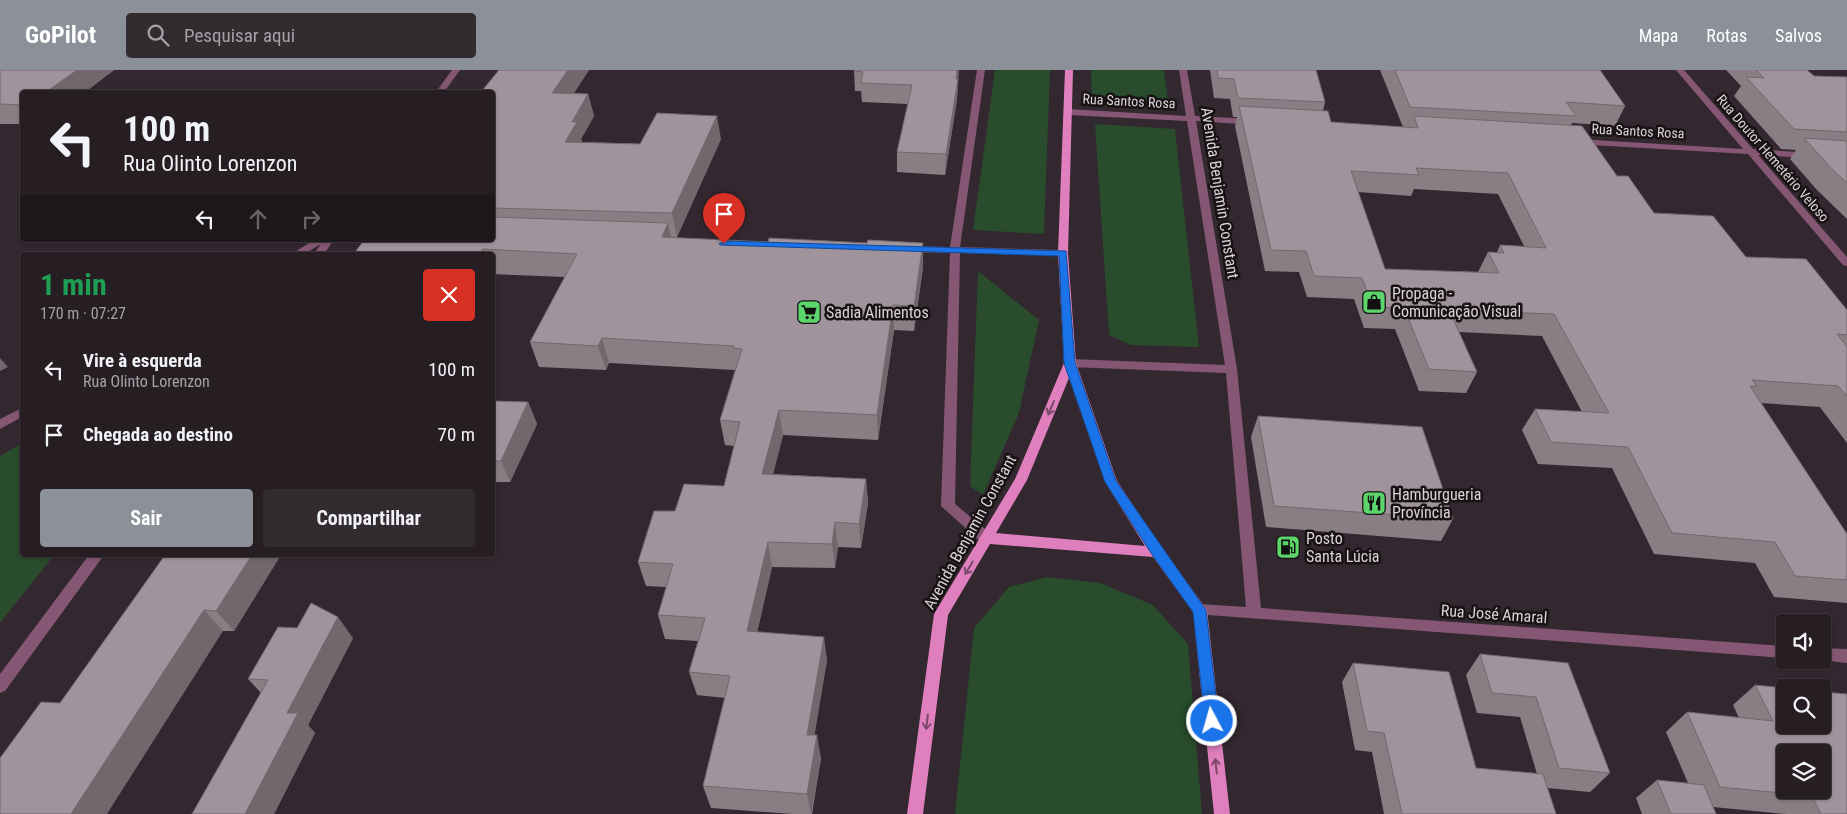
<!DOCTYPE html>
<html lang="pt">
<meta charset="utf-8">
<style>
body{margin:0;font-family:"Roboto Condensed",sans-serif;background:#322b30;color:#f1f3f6;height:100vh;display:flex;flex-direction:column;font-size:19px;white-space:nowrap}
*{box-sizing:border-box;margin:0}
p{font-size:16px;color:#a4a2a6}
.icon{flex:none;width:28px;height:28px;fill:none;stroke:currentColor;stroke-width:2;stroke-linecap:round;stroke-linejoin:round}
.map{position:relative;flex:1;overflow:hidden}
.drawer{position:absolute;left:20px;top:182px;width:475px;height:305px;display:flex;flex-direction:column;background:#261e23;border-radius:5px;box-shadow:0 1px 4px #0004,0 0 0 1px #423c41}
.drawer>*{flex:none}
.top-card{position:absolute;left:20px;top:20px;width:475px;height:152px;border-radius:5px;box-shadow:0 1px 4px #0004,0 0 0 1px #423c41;background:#261e23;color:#f1f3f6;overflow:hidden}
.buttons{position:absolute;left:1776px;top:544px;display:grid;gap:10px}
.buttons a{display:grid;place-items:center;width:55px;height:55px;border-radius:5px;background:#261e23;box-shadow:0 1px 4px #0004,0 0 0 1px #423c41;font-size:25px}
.pin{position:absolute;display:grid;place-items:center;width:42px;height:42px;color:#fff;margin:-51px -21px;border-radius:50% 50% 50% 0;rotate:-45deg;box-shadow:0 0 5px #0007}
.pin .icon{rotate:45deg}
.me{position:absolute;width:55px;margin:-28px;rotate:354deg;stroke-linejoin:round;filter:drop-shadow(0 0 4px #0008)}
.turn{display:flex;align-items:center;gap:18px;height:105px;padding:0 20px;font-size:22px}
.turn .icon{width:65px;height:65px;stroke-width:2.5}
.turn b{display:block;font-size:35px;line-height:42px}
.lanes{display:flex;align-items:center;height:48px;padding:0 20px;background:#0003;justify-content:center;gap:25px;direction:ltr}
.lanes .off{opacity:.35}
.round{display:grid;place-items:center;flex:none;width:52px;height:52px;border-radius:5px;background:#322b30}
.headline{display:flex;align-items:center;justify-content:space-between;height:85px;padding:0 20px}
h1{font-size:30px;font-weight:700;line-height:38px;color:#1e9e55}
.button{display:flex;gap:10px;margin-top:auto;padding:10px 20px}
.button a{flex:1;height:58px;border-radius:5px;background:#8c9099;color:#fff;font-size:20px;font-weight:700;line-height:58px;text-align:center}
.button a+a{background:#322b30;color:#f1f3f6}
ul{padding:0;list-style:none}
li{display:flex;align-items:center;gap:15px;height:65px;padding:0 20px}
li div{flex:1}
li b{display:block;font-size:19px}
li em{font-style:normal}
header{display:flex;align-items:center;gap:30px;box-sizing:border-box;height:70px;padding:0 25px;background:#8c9099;color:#fff}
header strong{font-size:24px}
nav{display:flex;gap:28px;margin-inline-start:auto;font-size:18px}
.search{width:350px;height:45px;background:#322b30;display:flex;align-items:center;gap:12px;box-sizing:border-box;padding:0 18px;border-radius:5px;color:#a4a2a6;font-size:19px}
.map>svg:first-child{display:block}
</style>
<header>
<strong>GoPilot</strong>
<div class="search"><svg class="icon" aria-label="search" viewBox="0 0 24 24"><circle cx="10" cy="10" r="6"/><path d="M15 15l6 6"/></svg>Pesquisar aqui</div>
<nav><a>Mapa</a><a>Rotas</a><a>Salvos</a></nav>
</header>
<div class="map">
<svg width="1847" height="744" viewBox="0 0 1847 744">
<rect width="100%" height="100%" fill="#33282f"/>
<!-- green -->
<g fill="#284c2c">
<path d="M995,0H1050L1044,164L973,160Z"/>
<path d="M1091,0H1164L1169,40L1092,36Z"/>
<path d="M1095,54L1175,59L1199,277L1131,275L1109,265Z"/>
<path d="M978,201L1039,250L1019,343L983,425L970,416Z"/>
<path d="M22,373V485H54L0,553V386Z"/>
<path d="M1047,507L1100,513L1153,535L1188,574L1202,744H955L974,558L1009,517Z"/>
</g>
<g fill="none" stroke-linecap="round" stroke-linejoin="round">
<!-- minor -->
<g fill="#865774" fill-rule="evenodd">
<path d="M452,0H460L444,22H436Z"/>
<path d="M977,0H985L960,177L1063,180L1068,183L1063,186L960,183L955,434L991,464L993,468L991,472L986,473L981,472L941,436L950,183L906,182L901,179L906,176L950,177Z"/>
<path d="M1179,0H1187L1195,46L1253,49L1257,52L1253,55L1196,51L1237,299L1261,538L1785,576V588L1195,544L1193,540L1195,536L1200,534L1246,537L1226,303L1070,297L1064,293L1070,289L1225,295L1187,51L1068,45L1064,42L1068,39L1186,46Z"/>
<path d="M1676,0H1684L1753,79L1813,83V87L1810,88L1758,85L1847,187V196L1843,195L1748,84L1574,74L1573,72L1577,69L1743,79Z"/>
<path d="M314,170H334L323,185H313L321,174L302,185H290Z"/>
<path d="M22,338V347L0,359V349Z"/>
<path d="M89,485H104L5,621L0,623V604Z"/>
<path d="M1822,578L1847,579V593L1821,590H1822Z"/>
</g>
<!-- major -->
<path fill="#df7fbd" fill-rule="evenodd" d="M1065,0H1073L1068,183L1076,293L1117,411L1162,478L1207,540L1230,744H1214L1193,542L1153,487L990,474L948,545L923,744H907L934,544L1015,409L1064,293L1058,183ZM1069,308L1105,412L1145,476L996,463L1027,410Z"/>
</g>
<!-- wall -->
<g fill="#8a7e85" fill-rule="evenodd">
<path d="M0,0H114L85,22H22V54H0Z"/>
<path d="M499,0H589L574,23L588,24L594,46L581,69L582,72L640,74L721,69L677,167H671L923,197L914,261L894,260L878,370L783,365L773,404L866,409L868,433L861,478L838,477L835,498L772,497L757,562L827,590L814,665L821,688L812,744H793L711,738L703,716L725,628L697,625L689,602L698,571L665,569L658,545L666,517L646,516L638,492L675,441L724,416L734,376L725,375L720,350L735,300L609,293L606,300L539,297L530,272L565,207L492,204V185H353L492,170V22Z"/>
<path d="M1210,0H1316L1325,32L1323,41L1331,52L1403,57L1380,0H1600L1625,36L1615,56L1572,53L1571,55L1617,106L1654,143L1746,187L1847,240V373L1820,337L1761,333L1847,464V533L1774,527L1755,493L1654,484L1612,398L1538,394L1522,360L1535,339L1582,342L1542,266L1459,262L1477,302L1466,323L1419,321L1395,259L1364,258L1354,229L1307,227L1299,202L1265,201L1235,56L1237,47H1233L1230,29L1214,28ZM1414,119L1498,124L1524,176L1500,175L1497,182H1488L1478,202L1385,199L1358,122L1411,126Z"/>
<path d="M1726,0H1807L1814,6L1847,7V149L1817,120L1790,89L1796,80L1781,79L1734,26L1741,16Z"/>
<path d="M854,1L958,9L957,29L945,105L897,102V82L908,34L862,32L861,21H855Z"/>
<path d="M492,331L528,332L537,354L510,412H492Z"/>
<path d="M1258,346L1453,449L1441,471L1266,457L1251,367Z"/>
<path d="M279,488L234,561H223L60,633Z"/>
<path d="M353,568L308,655L315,663L274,744H192L261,623L248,609Z"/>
<path d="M1480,584L1568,593L1610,703L1590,722L1547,718L1556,744H1384L1372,682L1355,680L1342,612L1353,593L1476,698L1537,704L1520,647L1477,643L1466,605Z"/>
<path d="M1755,615L1847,744H1786L1713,737L1716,744H1642L1636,728L1657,710L1688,713L1666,662L1687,642L1739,648L1733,635Z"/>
</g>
<!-- shaded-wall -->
<g fill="#71676c">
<path d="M77,0H114L85,22H46Z"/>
<path d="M568,0H589L559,46L552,23Z"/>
<path d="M957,0H959L957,29L945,105L946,84Z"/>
<path d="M588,24L594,46L581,69L583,75L565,72L572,52Z"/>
<path d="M717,46L721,69L677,167L672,143Z"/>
<path d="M668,153L673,177L662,167Z"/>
<path d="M923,173V197L914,261V236Z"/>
<path d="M483,179L485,185H479Z"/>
<path d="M893,235L894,260L878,370L877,345Z"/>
<path d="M602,268L609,293L606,300L598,276Z"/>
<path d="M0,288L8,297L0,301Z"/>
<path d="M528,332L537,354L510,412L501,391Z"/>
<path d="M779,340L783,365L767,428L762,404Z"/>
<path d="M866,409L868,433L861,478L859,454Z"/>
<path d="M835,452L838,477L835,498L832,474Z"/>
<path d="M768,472L772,497L752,585L747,561Z"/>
<path d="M252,485H277L279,488L234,561L216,541Z"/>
<path d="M204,540L223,561L107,744H71Z"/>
<path d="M338,547L353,568L308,655L315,663L274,744H245L287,643Z"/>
<path d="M824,567L827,590L811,687L807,665Z"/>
<path d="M817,665L821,688L811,744L807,724Z"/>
</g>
<!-- building -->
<g fill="#a1939b" stroke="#71676c" fill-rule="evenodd">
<path d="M0,0H77L46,22H22V35L0,34Z"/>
<path d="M499,0H568L552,23L588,24L572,52H577L565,72L640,74L657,43L717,46L672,143L492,138V22H481Z"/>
<path d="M854,0H957L956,9H958L946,84L897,82L912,15L861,13L863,2L854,1Z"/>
<path d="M1217,0H1316L1325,32L1238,28L1234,9L1218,8Z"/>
<path d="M1395,0H1600L1625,36L1566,32L1576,46L1410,37Z"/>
<path d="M1756,0H1807L1814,6L1847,7V62L1794,59L1746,7L1764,8Z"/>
<path d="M1239,36L1328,41L1331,52L1418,58L1414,46L1582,56L1617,106H1628L1654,143L1713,146L1746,187L1806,189L1847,240V265L1837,264L1847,277V326L1838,316L1752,310L1757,317L1750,316L1847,464V510L1795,506L1775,472L1672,463L1628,377L1551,372L1535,339L1609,343L1554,244L1449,240L1477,302L1429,299L1404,238L1373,237L1362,208L1314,206L1306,181L1271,180ZM1416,98L1508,103L1546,178L1500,175L1504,183L1488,182L1499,203L1385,199L1351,101L1419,105Z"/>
<path d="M1804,68L1847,71V113L1832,99Z"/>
<path d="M492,147L668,153L662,167L768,172L769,168L867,173L868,170L923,173L914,236L893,235L877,345L779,340L762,404L866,409L859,454L835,452L832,474L768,472L747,561L824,567L807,665H817L807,724L703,716L730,606L689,602L705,548L658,545L673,494L638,492L654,441H675L684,414L724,416L740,352L720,350L742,279L733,278L734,276L602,268L598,276L530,272L577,184L483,179L479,185H353L364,170H492Z"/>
<path d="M492,331L528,332L501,391H492Z"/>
<path d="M1258,346L1422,357L1453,449L1274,436Z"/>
<path d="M165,485H252L216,541L204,540L71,744H0V688L41,632L60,633Z"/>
<path d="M311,533L338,547L287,643H298L245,744H192L268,610L248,609L278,557L297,558Z"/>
<path d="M1480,584L1568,593L1610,703L1559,698L1536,627L1492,623Z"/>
<path d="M1353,593L1449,602L1476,698L1543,704L1556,744H1402L1384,663L1367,661Z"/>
<path d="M1755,615L1785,618V655H1822V622L1847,624V744H1821L1812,726L1720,717L1687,642L1773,651ZM1785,682H1822V720H1785Z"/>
<path d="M1657,710L1704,715L1716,744H1671Z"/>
</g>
<!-- one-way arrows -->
<defs><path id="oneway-shaft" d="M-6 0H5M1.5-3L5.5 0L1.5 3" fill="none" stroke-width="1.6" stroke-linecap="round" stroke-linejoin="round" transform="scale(1.25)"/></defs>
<g stroke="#7c4869">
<use href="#oneway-shaft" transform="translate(1051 338) rotate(113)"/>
<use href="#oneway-shaft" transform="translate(969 498) rotate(121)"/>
<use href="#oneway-shaft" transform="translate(927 652) rotate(97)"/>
<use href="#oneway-shaft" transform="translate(1216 696) rotate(-96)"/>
</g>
<!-- route -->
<path fill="#1a73e8" stroke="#114b97" d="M724,171L1066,181L1075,293L1116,411L1206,540L1219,651L1217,656L1212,658L1207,656L1205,651L1193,542L1153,486L1105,412L1064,293L1059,186L721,175L719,174Z"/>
<!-- icons -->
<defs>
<g id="shop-square" transform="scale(1.25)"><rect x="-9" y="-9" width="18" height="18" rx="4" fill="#5dd56d" stroke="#181215"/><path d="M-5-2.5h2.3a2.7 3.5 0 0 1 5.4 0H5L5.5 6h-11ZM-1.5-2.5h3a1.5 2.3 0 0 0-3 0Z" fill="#111"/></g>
<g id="supermarket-square" transform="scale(1.25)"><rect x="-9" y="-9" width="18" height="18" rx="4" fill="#5dd56d" stroke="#181215"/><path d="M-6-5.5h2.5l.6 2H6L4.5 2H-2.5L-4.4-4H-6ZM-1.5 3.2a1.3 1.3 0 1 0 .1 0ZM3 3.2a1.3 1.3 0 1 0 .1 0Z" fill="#111"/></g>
<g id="restaurant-square" transform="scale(1.25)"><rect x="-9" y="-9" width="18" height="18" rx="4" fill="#5dd56d" stroke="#181215"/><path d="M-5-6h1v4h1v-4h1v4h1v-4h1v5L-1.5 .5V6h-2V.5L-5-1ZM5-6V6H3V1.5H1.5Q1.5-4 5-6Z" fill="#111"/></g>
<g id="fuel-square" transform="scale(1.25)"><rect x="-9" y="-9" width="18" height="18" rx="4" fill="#5dd56d" stroke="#181215"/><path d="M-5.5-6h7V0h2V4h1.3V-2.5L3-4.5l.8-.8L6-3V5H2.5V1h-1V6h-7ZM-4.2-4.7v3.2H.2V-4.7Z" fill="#111"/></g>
</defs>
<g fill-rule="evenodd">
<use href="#shop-square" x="1374" y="232"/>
<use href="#supermarket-square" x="809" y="242"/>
<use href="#restaurant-square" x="1374" y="433"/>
<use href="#fuel-square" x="1288" y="477"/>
</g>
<g text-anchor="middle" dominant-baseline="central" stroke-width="5" stroke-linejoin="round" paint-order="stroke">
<!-- far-street labels -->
<g font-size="14" fill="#dad3d7" stroke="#181215">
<text transform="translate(1129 31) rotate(3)">Rua Santos Rosa</text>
<text transform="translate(1638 61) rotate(3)">Rua Santos Rosa</text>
<text transform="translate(1773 88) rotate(49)">Rua Doutor Hemetério Veloso</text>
</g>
<!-- street labels -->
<g font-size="16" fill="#dad3d7" stroke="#181215">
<text transform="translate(1220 123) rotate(81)">Avenida Benjamin Constant</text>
<text transform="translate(970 462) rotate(-61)">Avenida Benjamin Constant</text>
<text transform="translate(1494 544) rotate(4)">Rua José Amaral</text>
</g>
<!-- poi labels -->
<g font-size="16" fill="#dad3d7" stroke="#181215" text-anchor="start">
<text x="1392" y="223">Propaga -<tspan x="1392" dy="18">Comunicação Visual</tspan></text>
<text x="826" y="242">Sadia Alimentos</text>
<text x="1392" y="424">Hamburgueria<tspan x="1392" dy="18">Província</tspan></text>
<text x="1306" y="468">Posto<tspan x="1306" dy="18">Santa Lúcia</tspan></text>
</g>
</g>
</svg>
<div class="buttons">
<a><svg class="icon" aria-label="sound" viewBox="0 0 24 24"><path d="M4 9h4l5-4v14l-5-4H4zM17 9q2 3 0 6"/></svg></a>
<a><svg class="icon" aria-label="search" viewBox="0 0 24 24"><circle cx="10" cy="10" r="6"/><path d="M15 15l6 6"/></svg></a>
<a><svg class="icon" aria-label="layers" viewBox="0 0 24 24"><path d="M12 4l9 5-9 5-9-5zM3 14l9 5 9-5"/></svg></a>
</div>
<div class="pin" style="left:724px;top:174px;background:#d93025"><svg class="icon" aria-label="arrive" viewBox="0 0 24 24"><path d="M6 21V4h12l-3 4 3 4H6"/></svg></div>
<svg class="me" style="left:1212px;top:651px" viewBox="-20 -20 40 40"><circle r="17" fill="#1a73e8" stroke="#fff" stroke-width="3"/><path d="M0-11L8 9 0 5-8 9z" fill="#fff"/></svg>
<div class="top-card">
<div class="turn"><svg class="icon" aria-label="left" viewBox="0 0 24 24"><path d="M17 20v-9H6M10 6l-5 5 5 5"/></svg><div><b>100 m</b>Rua Olinto Lorenzon</div></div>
<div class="lanes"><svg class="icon" aria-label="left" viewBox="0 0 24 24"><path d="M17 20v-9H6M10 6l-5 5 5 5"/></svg><svg class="icon off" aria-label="ahead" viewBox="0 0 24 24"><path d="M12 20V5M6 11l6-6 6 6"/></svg><svg class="icon off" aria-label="right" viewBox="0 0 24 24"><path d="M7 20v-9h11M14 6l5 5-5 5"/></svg></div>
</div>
<section class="drawer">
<div class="headline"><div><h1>1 min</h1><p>170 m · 07:27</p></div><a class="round" style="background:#d93025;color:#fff"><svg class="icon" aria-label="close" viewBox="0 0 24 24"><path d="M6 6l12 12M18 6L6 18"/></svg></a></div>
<ul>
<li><svg class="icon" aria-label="left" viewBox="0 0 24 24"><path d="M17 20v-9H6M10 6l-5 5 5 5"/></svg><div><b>Vire à esquerda</b><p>Rua Olinto Lorenzon</p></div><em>100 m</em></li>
<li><svg class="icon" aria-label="arrive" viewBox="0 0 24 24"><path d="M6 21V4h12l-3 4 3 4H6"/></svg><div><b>Chegada ao destino</b></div><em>70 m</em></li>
</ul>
<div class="button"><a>Sair</a><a>Compartilhar</a></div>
</section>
</div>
